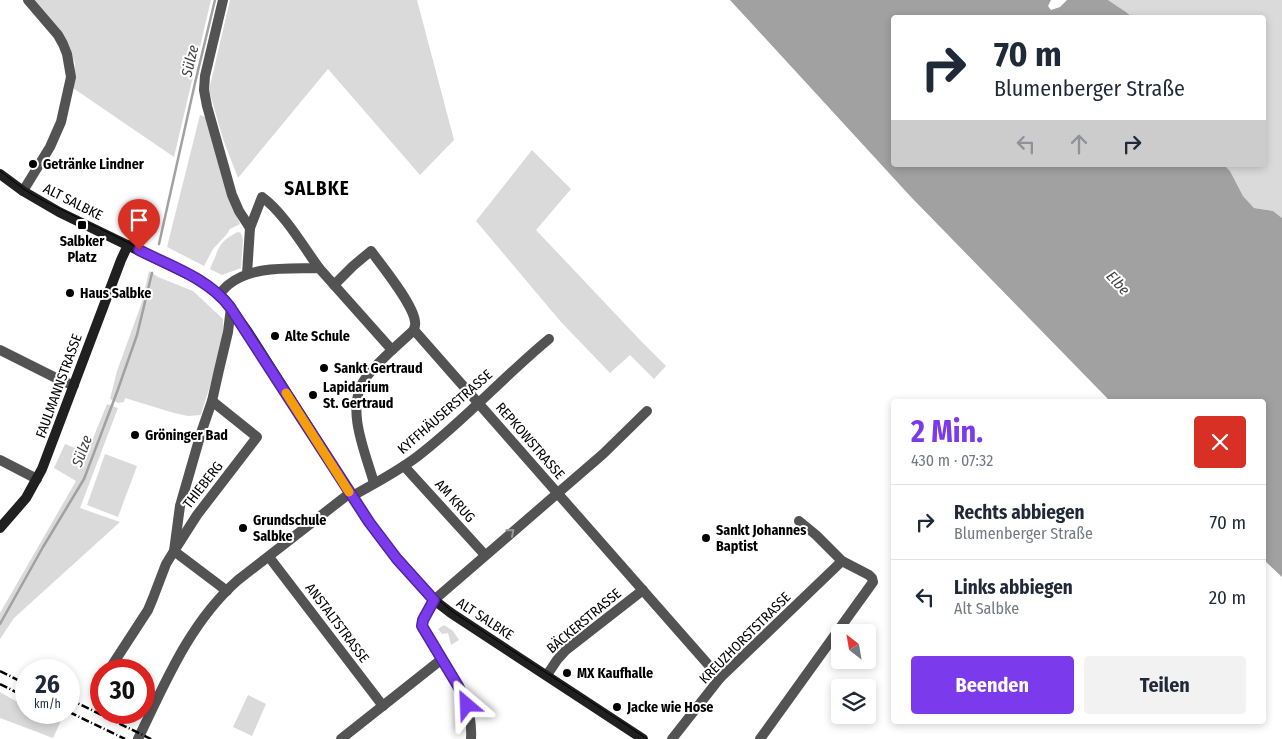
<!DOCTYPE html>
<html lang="de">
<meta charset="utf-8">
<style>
body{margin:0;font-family:"Fira Sans Condensed",sans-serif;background:#f2f2f3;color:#1f2937;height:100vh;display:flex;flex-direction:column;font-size:19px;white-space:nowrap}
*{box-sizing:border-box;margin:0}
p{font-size:16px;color:#747a83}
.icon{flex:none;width:28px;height:28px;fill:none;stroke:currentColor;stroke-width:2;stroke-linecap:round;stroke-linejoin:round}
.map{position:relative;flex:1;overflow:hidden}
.details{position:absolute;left:891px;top:399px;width:375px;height:325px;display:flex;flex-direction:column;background:#fff;border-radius:5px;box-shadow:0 2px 8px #0003}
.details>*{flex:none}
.banner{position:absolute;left:891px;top:15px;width:375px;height:152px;border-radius:5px;box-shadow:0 2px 8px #0003;background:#fff;color:#1f2937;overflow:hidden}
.needle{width:32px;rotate:329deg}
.fabs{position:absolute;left:831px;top:624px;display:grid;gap:10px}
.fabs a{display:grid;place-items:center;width:45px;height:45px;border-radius:5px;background:#fff;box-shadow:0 2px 8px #0003;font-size:25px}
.speed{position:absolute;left:15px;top:659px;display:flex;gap:10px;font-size:25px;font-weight:700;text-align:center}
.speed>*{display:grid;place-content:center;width:65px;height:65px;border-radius:50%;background:#fff;box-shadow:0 2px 8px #0003;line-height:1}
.speed small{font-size:12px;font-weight:400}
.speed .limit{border:8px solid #d22;background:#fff;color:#111}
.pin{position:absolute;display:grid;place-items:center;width:42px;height:42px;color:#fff;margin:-51px -21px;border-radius:50% 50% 50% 0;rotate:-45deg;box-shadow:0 0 5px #0007}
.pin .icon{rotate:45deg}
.me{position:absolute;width:55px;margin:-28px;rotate:334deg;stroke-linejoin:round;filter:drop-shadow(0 0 4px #0008)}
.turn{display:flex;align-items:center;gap:18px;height:105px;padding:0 20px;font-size:22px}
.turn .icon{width:65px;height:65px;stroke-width:2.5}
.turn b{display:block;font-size:35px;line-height:42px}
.lanes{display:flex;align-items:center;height:48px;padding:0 20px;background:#0003;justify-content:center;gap:25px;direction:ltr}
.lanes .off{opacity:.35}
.round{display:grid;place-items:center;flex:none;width:52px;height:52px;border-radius:5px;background:#f2f2f3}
.headline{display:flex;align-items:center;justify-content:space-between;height:85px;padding:0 20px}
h1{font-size:30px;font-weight:700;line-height:38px;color:#7c3aed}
.cta{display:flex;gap:10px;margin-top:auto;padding:10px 20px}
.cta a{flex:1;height:58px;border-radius:5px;background:#7c3aed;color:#fff;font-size:20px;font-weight:700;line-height:58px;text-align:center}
.cta a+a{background:#f2f2f3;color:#1f2937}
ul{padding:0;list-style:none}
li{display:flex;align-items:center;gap:15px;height:75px;padding:0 20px;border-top:1px solid #e0e1e3}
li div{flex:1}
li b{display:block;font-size:19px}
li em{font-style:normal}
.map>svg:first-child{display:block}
</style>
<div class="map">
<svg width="1282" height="739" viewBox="0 0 1282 739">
<rect width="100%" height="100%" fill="#fff"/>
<!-- green -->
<g fill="#dadada">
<path d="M33,0H211L174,157L73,88L75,63L69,49Z"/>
<path d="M230,0H417L454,140L420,175L328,69L238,178L223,139L209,90Z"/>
<path d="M1108,0H1282V218L1273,211L1254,208L1243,196L1230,171L1224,165H1264V18L1132,17L1126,12Z"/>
<path d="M200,115L208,118L231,202L240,224L230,229L227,234L213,249L204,266L167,247Z"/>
<path d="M532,150L571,189L536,230L642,342L666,366L654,379L630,355L610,373L561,322L476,221Z"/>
<path d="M238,232L241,233L243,240L241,268L222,275L210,269C219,250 217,242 238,232Z"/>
<path d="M149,271L158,277L193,291L223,319C225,347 209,387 201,415L188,416L174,413L125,398L124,402L118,403L110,399L117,371L142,302Z"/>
<path d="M107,404L118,408L80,508L120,522L14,618L0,639V613L76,481L54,468L65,444L87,453Z"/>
<path d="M105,454L137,466L118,517L87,505Z"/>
<path d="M444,625L453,631L459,640L451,645L448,633L442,634L438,629Z"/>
<path d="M0,692L26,707V712L43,713L61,721L53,738L0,718Z"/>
<path d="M248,695L266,704L252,736L233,727Z"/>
</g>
<!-- water -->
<path fill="#a1a1a1" d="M730,0H1051L1048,6L1051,10L1060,7L1067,0H1108L1126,12L1132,17L894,18V165H1224L1230,171L1243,196L1254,208L1273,211L1282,218V577L1264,560V401H1108L1107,398L911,197Z"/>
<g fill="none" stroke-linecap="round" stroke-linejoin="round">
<!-- stream -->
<g stroke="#a1a1a1" stroke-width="2.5">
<path d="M159,244L195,83L215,0"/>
<path d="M0,624L43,547L84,479L117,392L137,335L152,273"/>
</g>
<!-- street -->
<g stroke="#535353" stroke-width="10">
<path d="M223,0L205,76L204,90L207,106L232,195L239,211L250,228"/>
<path d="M23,191L50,147L61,122L71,77L67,54L63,44L58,35L28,0"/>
<path d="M247,274L250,228L262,197C284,213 303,246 319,268"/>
<path d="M334,285L353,266L371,251C382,266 414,305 415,322C416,324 414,328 414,330"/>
<path d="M219,294C222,291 225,288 228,285C252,265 289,269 319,268L392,350C382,360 370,370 363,382C346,411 366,454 374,483"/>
<path d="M414,330L720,678"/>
<path d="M0,350L64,382L74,385"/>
<path d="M392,350L414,330"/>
<path d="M212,401L257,437L197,515L174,551L227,591"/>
<path d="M0,460L37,479"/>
<path d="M404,466L485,555"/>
<path d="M352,496C374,484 397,472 418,456C464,421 504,376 549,339"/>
<path d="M269,557L383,706"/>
<path d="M109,670L148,610L153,598L166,564L174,551L180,506L201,433L212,401L219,370L228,332L231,307"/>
<path d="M547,675L557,660L566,650L643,590"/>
<path d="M138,739C165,683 190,622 238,580L350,493"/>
<path d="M341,739L442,659"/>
<path d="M471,739C473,707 459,687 443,660C436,649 429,638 423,627V620L434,600L603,454L647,411"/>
<path d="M672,739L720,678L842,561"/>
<path d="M760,739L873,582L872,578L869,575L842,561L816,535L799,521"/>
</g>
<!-- secondary -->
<g stroke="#202020" stroke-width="10">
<path d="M0,174L23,191L59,212L191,276L208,286L219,294L225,300L248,332L369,522L388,548L434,600L451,613L643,739"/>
<path d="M0,528L26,498L42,469L121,260L128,245"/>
</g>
<!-- tram -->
<path stroke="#000" stroke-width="1" d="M0,171L25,190L42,200L192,274L220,291L232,305L309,420L364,509L377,529L391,546L436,598L453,612L634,730L647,739"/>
<!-- rail -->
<g stroke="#000" stroke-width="2.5" stroke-dasharray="8 2.5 1 2.5" stroke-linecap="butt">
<path d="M0,671L26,684"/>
<path d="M0,684L26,697"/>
<path d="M69,699L151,739"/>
<path d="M69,712L125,739"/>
</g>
</g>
<!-- one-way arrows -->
<defs><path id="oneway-chevron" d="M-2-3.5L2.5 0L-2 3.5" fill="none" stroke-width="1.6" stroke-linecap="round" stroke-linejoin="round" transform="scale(1.25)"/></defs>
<use stroke="#989898" href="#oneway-chevron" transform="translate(511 532) rotate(-41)"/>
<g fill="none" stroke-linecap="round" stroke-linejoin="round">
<!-- route casing -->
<g stroke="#51269a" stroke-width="12">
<path id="route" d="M139,250C170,266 208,278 230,307L369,522L397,559L434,600L423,620L422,626L458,686L467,705"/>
</g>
<!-- route -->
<use href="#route" stroke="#7c3aed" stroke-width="9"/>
<!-- slow -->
<path stroke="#f59e0b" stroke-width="9" d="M286,393L349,492"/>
</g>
<!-- markers -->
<g fill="#000" stroke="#fff" stroke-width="2">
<circle cx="33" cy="164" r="5"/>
<rect x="77" y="220" width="10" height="10" rx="2.5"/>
<circle cx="70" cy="293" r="5"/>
<circle cx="275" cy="336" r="5"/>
<circle cx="324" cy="368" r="5"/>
<circle cx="313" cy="395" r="5"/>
<circle cx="135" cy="435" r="5"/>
<circle cx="243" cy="528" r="5"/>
<circle cx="706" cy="538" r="5"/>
<circle cx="567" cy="673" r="5"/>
<circle cx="617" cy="707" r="5"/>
</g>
<g text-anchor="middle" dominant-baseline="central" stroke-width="4" stroke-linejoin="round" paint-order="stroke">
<!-- poi labels -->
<g font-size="14" font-weight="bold" fill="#000" stroke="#fff" text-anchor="start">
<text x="43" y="164">Getränke Lindner</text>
<text x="82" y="241" text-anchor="middle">Salbker<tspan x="82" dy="16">Platz</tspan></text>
<text x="80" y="293">Haus Salbke</text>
<text x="285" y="336">Alte Schule</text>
<text x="334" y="368">Sankt Gertraud</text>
<text x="323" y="387">Lapidarium<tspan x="323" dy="16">St. Gertraud</tspan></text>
<text x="145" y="435">Gröninger Bad</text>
<text x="253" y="520">Grundschule<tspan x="253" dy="16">Salbke</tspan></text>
<text x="716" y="530">Sankt Johannes<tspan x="716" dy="16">Baptist</tspan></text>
<text x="577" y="673">MX Kaufhalle</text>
<text x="627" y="707">Jacke wie Hose</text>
</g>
<!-- street labels -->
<g font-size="14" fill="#000" stroke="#fff">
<text transform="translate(73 202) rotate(27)">ALT SALBKE</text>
<text transform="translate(59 386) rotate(-70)">FAULMANNSTRASSE</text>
<text transform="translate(445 412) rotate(-41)">KYFFHÄUSERSTRASSE</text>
<text transform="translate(530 441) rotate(49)">REPKOWSTRASSE</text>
<text transform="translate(203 485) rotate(-52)">THIEBERG</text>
<text transform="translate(455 501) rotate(48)">AM KRUG</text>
<text transform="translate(485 619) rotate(33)">ALT SALBKE</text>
<text transform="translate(584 621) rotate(-40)">BÄCKERSTRASSE</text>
<text transform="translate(337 623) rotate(53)">ANSTALTSTRASSE</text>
<text transform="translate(745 638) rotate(-45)">KREUZHORSTSTRASSE</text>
</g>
<!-- water labels -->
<g font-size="15" font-style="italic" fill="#424242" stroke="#fff">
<text transform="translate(190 61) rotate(-77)">Sülze</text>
<text transform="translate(1118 283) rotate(48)">Elbe</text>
<text transform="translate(82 451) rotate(-70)">Sülze</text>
</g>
<!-- district labels -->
<g font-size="19" font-weight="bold" letter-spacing="1" fill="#000" stroke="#fff">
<text x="317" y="188">SALBKE</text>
</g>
</g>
</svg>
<div class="fabs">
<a><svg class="needle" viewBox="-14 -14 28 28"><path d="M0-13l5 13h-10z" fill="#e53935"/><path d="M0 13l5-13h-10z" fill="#747a83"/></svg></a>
<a><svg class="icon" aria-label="layers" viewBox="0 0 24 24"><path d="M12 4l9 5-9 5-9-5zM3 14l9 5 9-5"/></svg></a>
</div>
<div class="speed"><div>26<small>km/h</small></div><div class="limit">30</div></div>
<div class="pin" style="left:139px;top:250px;background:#d93025"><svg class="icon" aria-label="arrive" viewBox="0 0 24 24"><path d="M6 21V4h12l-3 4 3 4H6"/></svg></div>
<svg class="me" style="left:467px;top:705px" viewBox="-20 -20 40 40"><path d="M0-17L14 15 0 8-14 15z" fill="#7c3aed" stroke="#fff" stroke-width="4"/></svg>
<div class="banner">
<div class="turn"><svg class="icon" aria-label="right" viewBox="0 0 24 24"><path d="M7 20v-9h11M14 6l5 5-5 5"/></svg><div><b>70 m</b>Blumenberger Straße</div></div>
<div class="lanes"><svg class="icon off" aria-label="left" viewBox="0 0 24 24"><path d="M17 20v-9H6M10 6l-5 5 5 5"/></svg><svg class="icon off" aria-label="ahead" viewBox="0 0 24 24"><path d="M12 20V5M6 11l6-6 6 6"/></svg><svg class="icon" aria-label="right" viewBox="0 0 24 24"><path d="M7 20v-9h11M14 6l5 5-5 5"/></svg></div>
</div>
<section class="details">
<div class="headline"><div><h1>2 Min.</h1><p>430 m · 07:32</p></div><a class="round" style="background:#d93025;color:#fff"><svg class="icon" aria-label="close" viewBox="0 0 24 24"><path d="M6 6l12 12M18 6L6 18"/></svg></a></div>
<ul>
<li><svg class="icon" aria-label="right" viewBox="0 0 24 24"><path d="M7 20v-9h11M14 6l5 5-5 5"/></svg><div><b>Rechts abbiegen</b><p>Blumenberger Straße</p></div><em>70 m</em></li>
<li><svg class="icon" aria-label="left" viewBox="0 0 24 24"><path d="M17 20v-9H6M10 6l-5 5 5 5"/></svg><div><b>Links abbiegen</b><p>Alt Salbke</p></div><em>20 m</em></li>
</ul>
<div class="cta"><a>Beenden</a><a>Teilen</a></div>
</section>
</div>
